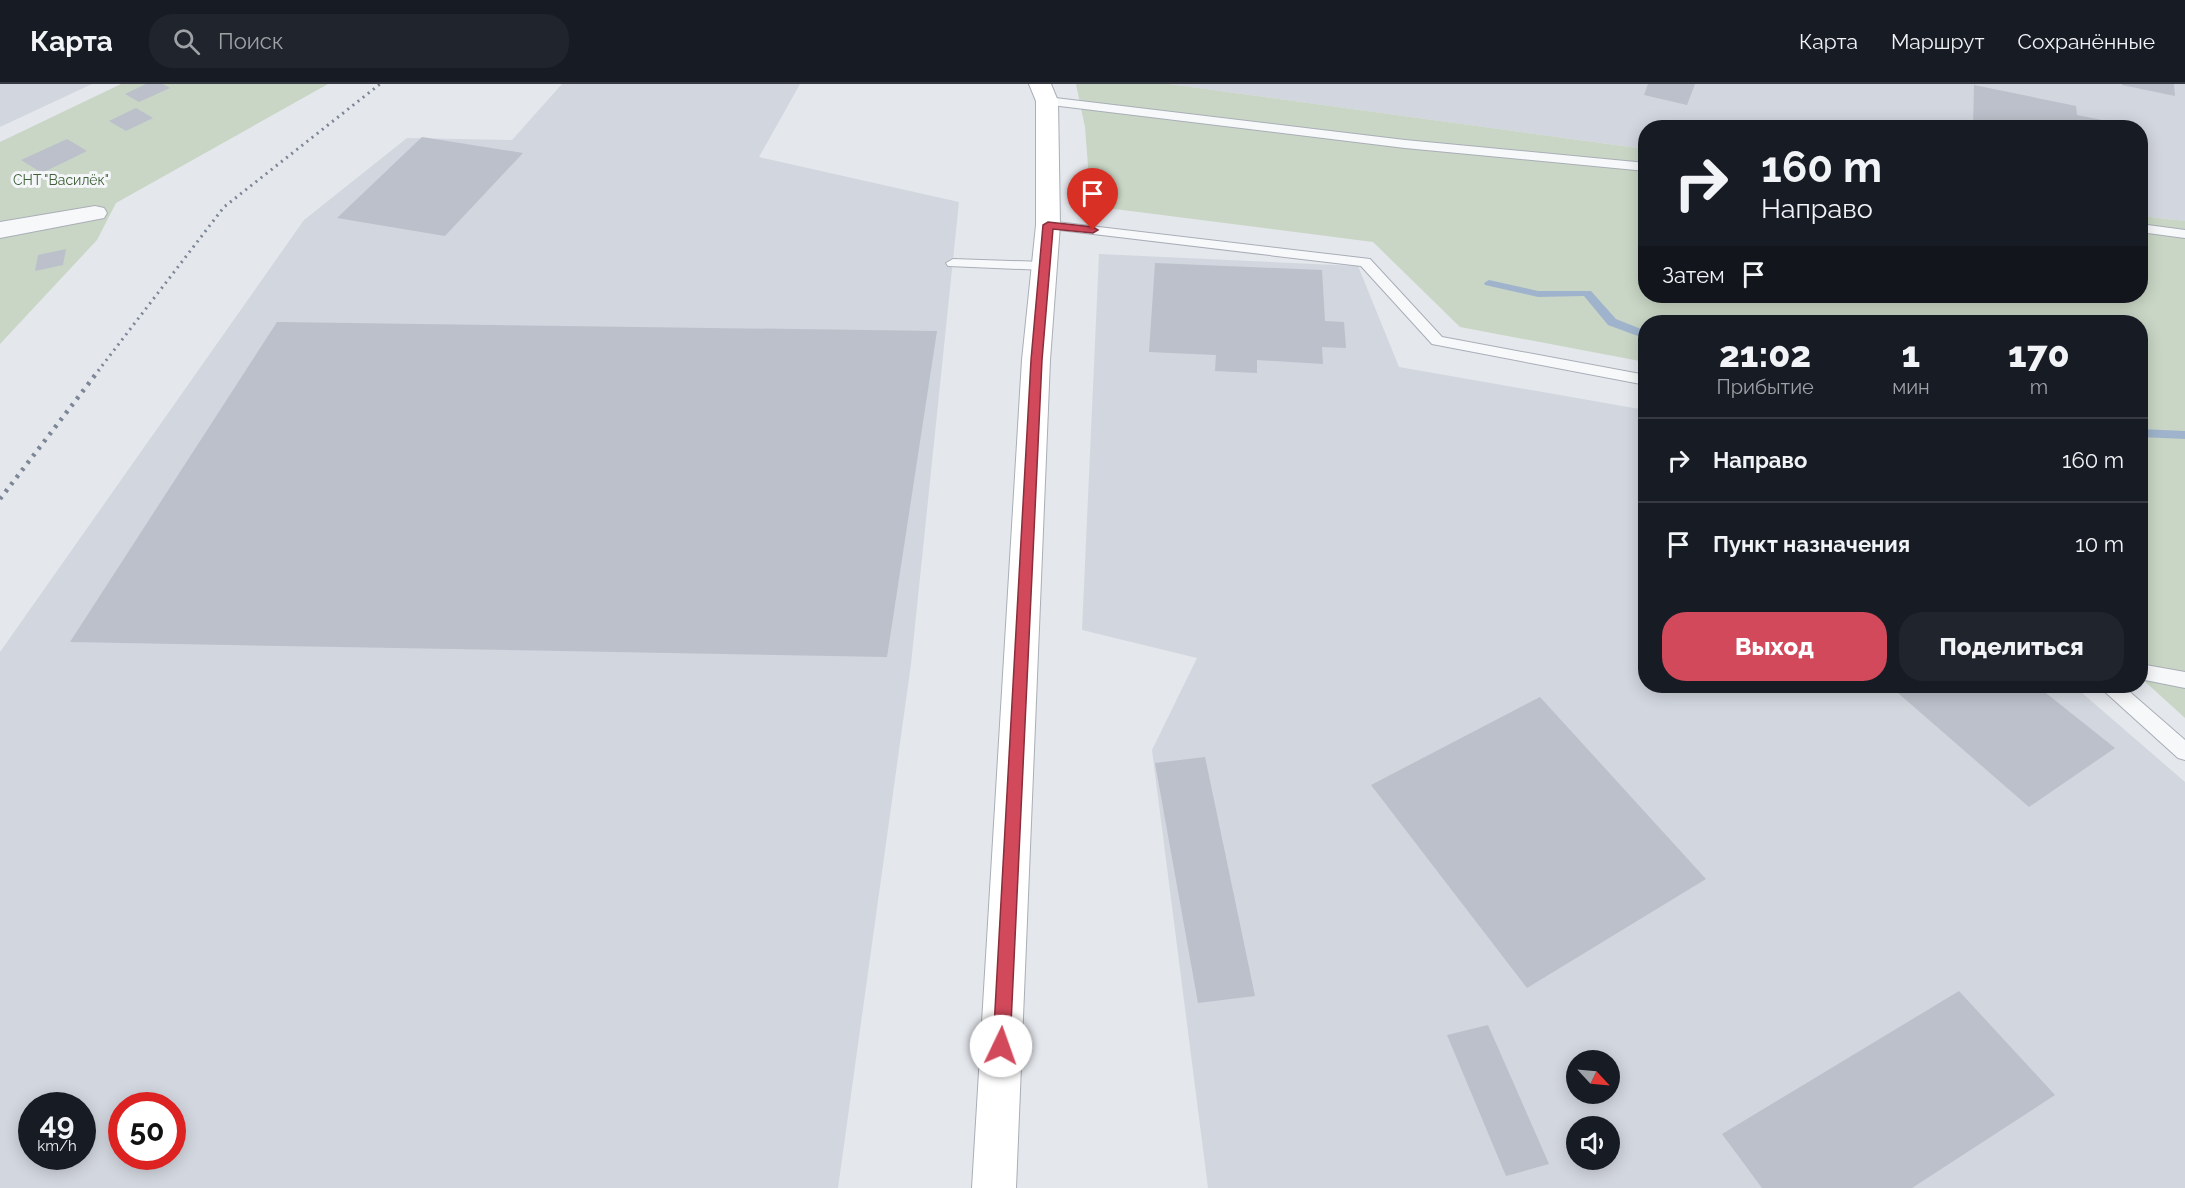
<!DOCTYPE html>
<html lang="ru">
<meta charset="utf-8">
<style>
body{margin:0;font-family:Raleway,sans-serif;background:#20242c;color:#f1f3f6;height:100vh;display:flex;flex-direction:column;font-size:22px;white-space:nowrap}
*{box-sizing:border-box;margin:0}
p{font-size:20px;color:#9ea1a6}
.icon{flex:none;width:33px;height:33px;fill:none;stroke:currentColor;stroke-width:2;stroke-linecap:round;stroke-linejoin:round}
.map{position:relative;flex:1;overflow:hidden}
.side{position:absolute;left:1638px;top:231px;width:510px;height:378px;display:flex;flex-direction:column;background:#171b24;border-radius:24px;box-shadow:0 3px 15px #0003}
.side>*{flex:none}
.banner{position:absolute;left:1638px;top:36px;width:510px;height:183px;border-radius:24px;box-shadow:0 3px 15px #0003;background:#171b24;color:#f1f3f6;overflow:hidden}
.needle{width:39px;rotate:116deg}
.controls{position:absolute;left:1566px;top:966px;display:grid;gap:12px}
.controls a{display:grid;place-items:center;width:54px;height:54px;border-radius:50%;background:#171b24;box-shadow:0 3px 15px #0003;font-size:30px}
.speed{position:absolute;left:18px;top:1008px;display:flex;gap:12px;font-size:30px;font-weight:700;text-align:center}
.speed>*{display:grid;place-content:center;width:78px;height:78px;border-radius:50%;background:#171b24;box-shadow:0 3px 15px #0003;line-height:1}
.speed small{font-size:15px;font-weight:400}
.speed .limit{border:9px solid #d22;background:#fff;color:#111}
.pin{position:absolute;display:grid;place-items:center;width:51px;height:51px;color:#fff;margin:-62px -26px;border-radius:50% 50% 50% 0;rotate:-45deg;box-shadow:0 0 6px #0007}
.pin .icon{rotate:45deg}
.me{position:absolute;width:66px;margin:-33px;rotate:3deg;stroke-linejoin:round;filter:drop-shadow(0 0 4px #0008)}
.turn{display:flex;align-items:center;gap:21px;height:126px;padding:0 24px;font-size:27px}
.turn .icon{width:78px;height:78px;stroke-width:2.5}
.turn b{display:block;font-size:42px;line-height:51px}
.then{display:flex;align-items:center;height:57px;padding:0 24px;background:#0003;gap:12px;font-size:22px}
.eta{display:flex;justify-content:space-evenly;align-items:center;height:102px;text-align:center}
.eta b{font-size:36px;font-weight:800;line-height:42px}
.button{display:flex;gap:12px;margin-top:auto;padding:12px 24px}
.button a{flex:1;height:69px;border-radius:24px;background:#d1495b;color:#fff;font-size:24px;font-weight:800;line-height:69px;text-align:center}
.button a+a{background:#20242c;color:#f1f3f6}
ul{padding:0;list-style:none}
li{display:flex;align-items:center;gap:18px;height:84px;padding:0 24px;border-top:2px solid #363941}
li div{flex:1}
li b{display:block;font-size:22px}
li em{font-style:normal}
header{display:flex;align-items:center;gap:36px;box-sizing:border-box;height:84px;padding:0 30px;background:#171b24;border-bottom:2px solid #363941}
header strong{font-size:28px}
nav{display:flex;gap:33px;margin-inline-start:auto;font-size:21px}
.search{width:420px;height:54px;background:#20242c;display:flex;align-items:center;gap:15px;box-sizing:border-box;padding:0 21px;border-radius:24px;color:#9ea1a6;font-size:22px}
.map>svg:first-child{display:block}
</style>
<header>
<strong>Карта</strong>
<div class="search"><svg class="icon" aria-label="search" viewBox="0 0 24 24"><circle cx="10" cy="10" r="6"/><path d="M15 15l6 6"/></svg>Поиск</div>
<nav><a>Карта</a><a>Маршрут</a><a>Сохранённые</a></nav>
</header>
<div class="map">
<svg width="2185" height="1104" viewBox="0 0 2185 1104">
<rect width="100%" height="100%" fill="#e4e7ec"/>
<!-- built -->
<g fill="#d2d6de" fill-rule="evenodd">
<path d="M0,0H92L0,43Z"/>
<path d="M562,0H800L759,73L959,118L911,580L838,1104H0V568L304,136L407,54L512,56ZM32,1022H82V1072H32ZM122,1022H172V1072H122Z"/>
<path d="M1169,0H2185V137L2141,132L2140,44H1646L1645,65Z"/>
<path d="M1099,170L1358,182L1399,283L1645,326L1646,602H2074L2185,698V1104H1208L1152,666L1197,574L1082,546ZM1576,976H1610V1010H1576ZM1576,1042H1610V1076H1576Z"/>
</g>
<!-- green -->
<g fill="#c9d6c5">
<path d="M121,0H328L116,119L97,156L0,260V58Z"/>
<path d="M1076,0H1169L1645,65L1646,212H2140L2141,132L2185,137V634L2141,594L2140,238H1646L1645,278L1460,243L1373,158L1091,122L1085,43Z"/>
</g>
<g fill="none" stroke-linecap="round" stroke-linejoin="round">
<!-- stream -->
<g fill="#9fb4cc" fill-rule="evenodd">
<path d="M1489,196L1538,207H1591L1616,235L1646,247V255L1608,241L1584,212L1538,213L1485,201L1484,199Z"/>
<path d="M2140,345L2185,347V355L2140,353Z"/>
</g>
</g>
<!-- building -->
<g fill="#bbc0ca">
<path d="M146,0H163L170,4L139,18L125,10Z"/>
<path d="M1648,0H1695L1687,21L1644,11Z"/>
<path d="M2122,0H2174L2175,12L2122,1Z"/>
<path d="M1974,1L2076,22L2077,31L2107,37L2108,44H1973Z"/>
<path d="M136,24L153,34L126,47L109,37Z"/>
<path d="M422,53L523,69L445,152L337,134Z"/>
<path d="M67,55L87,67L42,89L21,76Z"/>
<path d="M66,165L63,181L35,187L38,171Z"/>
<path d="M1155,179L1322,186L1325,237L1344,238L1346,264L1322,263L1323,280L1257,276V289L1215,287L1216,271L1149,268Z"/>
<path d="M277,238L937,247L887,573L70,558Z"/>
<path d="M1890,602H2037L2115,664L2029,723Z"/>
<path d="M1540,613L1706,795L1527,904L1371,701Z"/>
<path d="M1205,673L1255,912L1198,919L1155,679Z"/>
<path d="M1959,907L2055,1011L1912,1104H1762L1722,1050Z"/>
<path d="M1488,941L1549,1080L1506,1092L1447,951Z"/>
</g>
<g fill="none" stroke-linecap="round" stroke-linejoin="round">
<!-- service casing -->
<g stroke="#a9aeb7" stroke-width="2">
<g id="service">
<path d="M1047,13L1405,56L1646,79V87L1405,64L1043,20L1041,17Z"/>
<path d="M1048,137L1370,175L1442,253L1646,291V301L1432,260L1361,182L1043,144L1041,141L1043,138Z"/>
<path d="M2140,140L2185,146V154L2140,148Z"/>
<path d="M953,175L1044,178L1051,182L1044,186L948,182L946,179Z"/>
<path d="M2140,580L2185,588V604L2140,595Z"/>
<path d="M2102,602H2123L2185,656V676L2178,674L2104,607Z"/>
</g>
</g>
<!-- minor casing -->
<g stroke="#a9aeb7" stroke-width="2">
<path id="minor" d="M95,122L104,124L107,129L104,134L0,154V138Z"/>
</g>
<!-- secondary casing -->
<g stroke="#a9aeb7" stroke-width="2">
<path id="secondary" d="M1029,0H1051L1058,17L1060,141L1050,276L1016,1104H972L1022,276L1036,141V17Z"/>
</g>
<!-- service -->
<use href="#service" fill="#f7f8fa" fill-rule="evenodd"/>
<!-- minor -->
<use href="#minor" fill="#f7f8fa" fill-rule="evenodd"/>
<!-- secondary -->
<use href="#secondary" fill="#fff" fill-rule="evenodd"/>
<!-- rail-far1 -->
<path stroke="#7d8696" stroke-width="3" stroke-dasharray="2 4.5" stroke-linecap="butt" d="M98,287L224,123L380,0"/>
<!-- rail -->
<path stroke="#7d8696" stroke-width="4.5" stroke-dasharray="3 6" stroke-linecap="butt" d="M0,415L99,286"/>
</g>
<!-- route -->
<path fill="#d1495b" stroke="#882f3b" stroke-width="1.5" d="M1048,138L1093,143L1098,146L1093,149L1053,145L1042,276L1010,962L1007,968L1001,971L995,968L993,962L1031,276L1043,141Z"/>
<g text-anchor="middle" dominant-baseline="central" stroke-width="6" stroke-linejoin="round" paint-order="stroke">
<!-- far-park labels -->
<g font-size="14" fill="#3f6138" stroke="#f4f6f9">
<text x="61" y="96">СНТ "Василёк"</text>
</g>
</g>
</svg>
<div class="controls">
<a><svg class="needle" viewBox="-14 -14 28 28"><path d="M0-13l5 13h-10z" fill="#e53935"/><path d="M0 13l5-13h-10z" fill="#9ea1a6"/></svg></a>
<a><svg class="icon" aria-label="sound" viewBox="0 0 24 24"><path d="M4 9h4l5-4v14l-5-4H4zM17 9q2 3 0 6"/></svg></a>
</div>
<div class="speed"><div>49<small>km/h</small></div><div class="limit">50</div></div>
<div class="pin" style="left:1093px;top:146px;background:#d93025"><svg class="icon" aria-label="arrive" viewBox="0 0 24 24"><path d="M6 21V4h12l-3 4 3 4H6"/></svg></div>
<svg class="me" style="left:1001px;top:962px" viewBox="-20 -20 40 40"><circle r="19" fill="#fff"/><path d="M0-13L10 11 0 6-10 11z" fill="#d1495b"/></svg>
<div class="banner">
<div class="turn"><svg class="icon" aria-label="right" viewBox="0 0 24 24"><path d="M7 20v-9h11M14 6l5 5-5 5"/></svg><div><b>160 m</b>Направо</div></div>
<div class="then">Затем<svg class="icon" aria-label="arrive" viewBox="0 0 24 24"><path d="M6 21V4h12l-3 4 3 4H6"/></svg></div>
</div>
<section class="side">
<div class="eta">
<div><b>21:02</b><p>Прибытие</p></div>
<div><b>1</b><p>мин</p></div>
<div><b>170</b><p>m</p></div>
</div>
<ul>
<li><svg class="icon" aria-label="right" viewBox="0 0 24 24"><path d="M7 20v-9h11M14 6l5 5-5 5"/></svg><div><b>Направо</b></div><em>160 m</em></li>
<li><svg class="icon" aria-label="arrive" viewBox="0 0 24 24"><path d="M6 21V4h12l-3 4 3 4H6"/></svg><div><b>Пункт назначения</b></div><em>10 m</em></li>
</ul>
<div class="button"><a>Выход</a><a>Поделиться</a></div>
</section>
</div>
